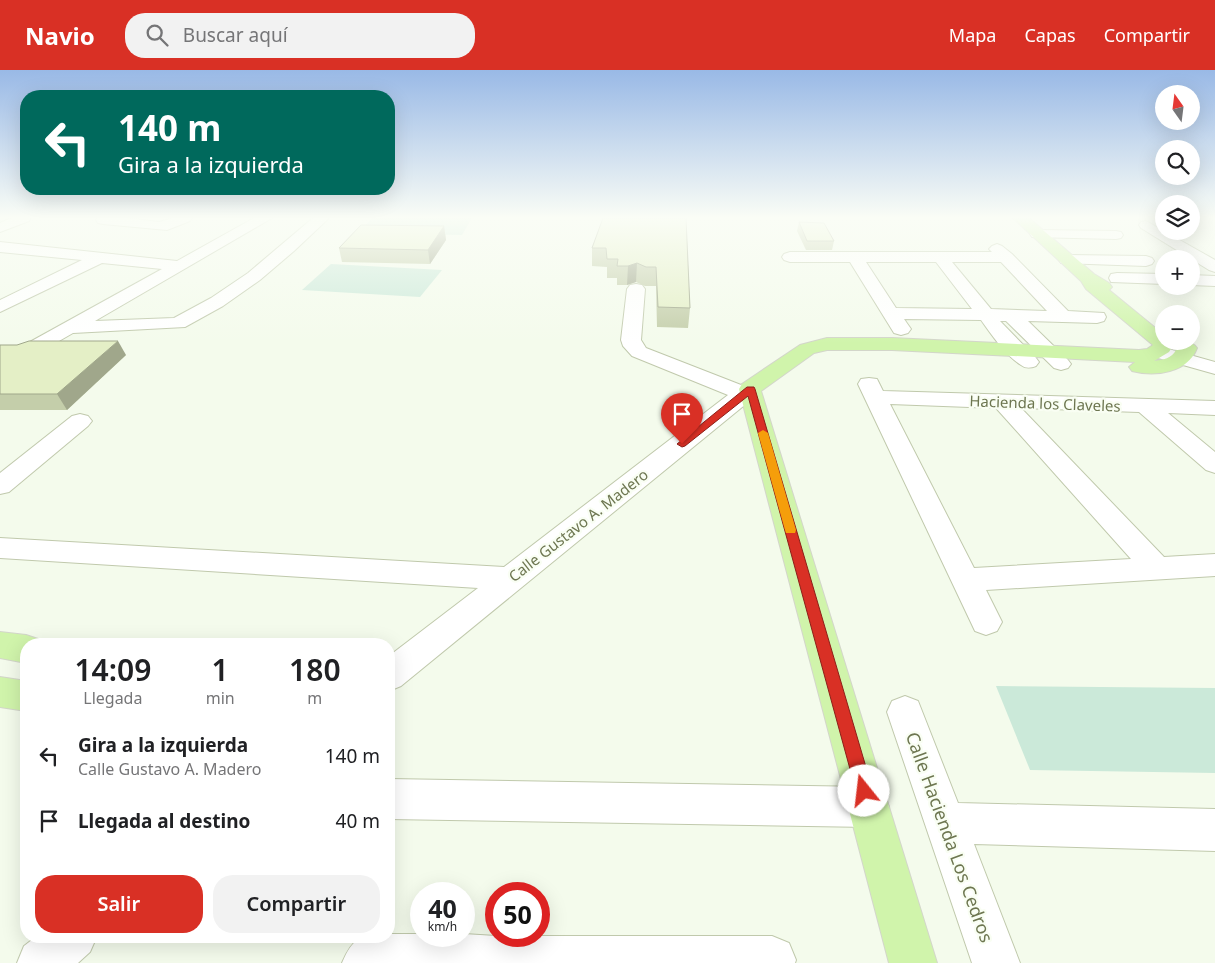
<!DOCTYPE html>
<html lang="es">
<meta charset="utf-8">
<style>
body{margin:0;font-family:"Noto Sans",sans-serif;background:#f2f2f2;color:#202124;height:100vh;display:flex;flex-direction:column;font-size:19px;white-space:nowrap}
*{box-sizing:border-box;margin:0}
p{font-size:16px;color:#757577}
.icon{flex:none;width:28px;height:28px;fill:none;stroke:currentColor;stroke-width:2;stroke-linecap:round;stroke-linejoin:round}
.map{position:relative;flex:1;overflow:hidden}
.details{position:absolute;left:20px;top:568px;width:375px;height:305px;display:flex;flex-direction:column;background:#fff;border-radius:20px;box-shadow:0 5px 20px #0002}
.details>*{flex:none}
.banner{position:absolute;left:20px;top:20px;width:375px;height:105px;border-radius:20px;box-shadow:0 5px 20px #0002;background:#00695c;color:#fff;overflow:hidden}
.needle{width:32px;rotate:346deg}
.controls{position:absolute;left:1155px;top:15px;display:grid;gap:10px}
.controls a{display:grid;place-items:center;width:45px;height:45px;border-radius:50%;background:#fff;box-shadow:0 5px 20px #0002;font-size:25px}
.speed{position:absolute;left:410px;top:812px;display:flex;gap:10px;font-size:25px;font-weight:700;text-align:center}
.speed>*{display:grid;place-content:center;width:65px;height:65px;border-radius:50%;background:#fff;box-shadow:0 5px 20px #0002;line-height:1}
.speed small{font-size:12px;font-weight:400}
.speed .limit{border:8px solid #d22;background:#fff;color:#111}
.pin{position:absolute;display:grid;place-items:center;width:42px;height:42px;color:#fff;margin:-51px -21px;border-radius:50% 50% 50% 0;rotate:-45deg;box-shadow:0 0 5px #0007}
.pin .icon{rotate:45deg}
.me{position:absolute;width:55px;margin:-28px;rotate:344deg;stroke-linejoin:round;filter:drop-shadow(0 0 4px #0008)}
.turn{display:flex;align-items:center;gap:18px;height:105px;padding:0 15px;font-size:22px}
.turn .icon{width:65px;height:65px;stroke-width:2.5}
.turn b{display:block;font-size:35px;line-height:42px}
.eta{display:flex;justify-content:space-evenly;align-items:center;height:85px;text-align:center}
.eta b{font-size:30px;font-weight:600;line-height:35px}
.cta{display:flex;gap:10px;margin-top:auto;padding:10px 15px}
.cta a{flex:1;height:58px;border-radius:20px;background:#d93025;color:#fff;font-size:20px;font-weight:600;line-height:58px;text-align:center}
.cta a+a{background:#f2f2f2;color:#202124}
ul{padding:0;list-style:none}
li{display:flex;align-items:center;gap:15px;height:65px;padding:0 15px}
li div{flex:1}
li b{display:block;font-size:19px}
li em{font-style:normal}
header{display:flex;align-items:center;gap:30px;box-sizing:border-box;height:70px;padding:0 25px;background:#d93025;color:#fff}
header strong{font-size:24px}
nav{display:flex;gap:28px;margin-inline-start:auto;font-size:18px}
.search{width:350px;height:45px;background:#f2f2f2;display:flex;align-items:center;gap:12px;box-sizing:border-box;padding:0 18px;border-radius:20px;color:#757577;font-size:19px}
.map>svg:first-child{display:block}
</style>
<header>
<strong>Navio</strong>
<div class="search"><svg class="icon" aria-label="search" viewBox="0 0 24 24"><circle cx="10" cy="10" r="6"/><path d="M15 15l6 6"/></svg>Buscar aquí</div>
<nav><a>Mapa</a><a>Capas</a><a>Compartir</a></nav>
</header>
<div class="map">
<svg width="1215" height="893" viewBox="0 0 1215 893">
<rect width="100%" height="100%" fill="#f4fbec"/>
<!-- green -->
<g fill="#cbe9d9">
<path d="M372,148H472L462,165L359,163Z"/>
<path d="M331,194L442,200L420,227L302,220Z"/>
<path d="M996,616L1215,618V703L1030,700Z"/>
</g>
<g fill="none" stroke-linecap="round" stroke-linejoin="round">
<!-- minor casing -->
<g stroke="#c0c9ac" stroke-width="2">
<g id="minor">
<path d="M11,148H31L29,151L0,162V153Z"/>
<path d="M97,148H126L159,152L173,148H192L190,151L167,160L103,154L98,153L96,150Z"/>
<path d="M254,148H272L95,251L174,248L211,228L248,203L313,148H329L294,181L260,210L223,236L185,257L73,263L33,286L26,288L19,286L16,282L19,278L162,199L102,193L0,242V230L82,190L0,182V172L177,191Z"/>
<path d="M1146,151L1215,190V202L1209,200L1141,158L1139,155L1141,152Z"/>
<path d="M1037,160L1116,161L1121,162L1123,165L1121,168L1116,169L1032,167L1030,164L1032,161Z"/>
<path d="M997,174L1002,176L1012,184L1068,241L1104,243L1106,247L1104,251L1097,253L1028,251L1068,290L1071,294L1068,298L1061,300L1054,298L1006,251H1000L1036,288L1039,292L1036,296C1031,298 1026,299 1021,295C1005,285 992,265 981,250L904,249L911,259L908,263L901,265L894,263L850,192H790L784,190L782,187L784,184L790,182H992L989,179L992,176ZM866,192H936L972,239L896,238ZM952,192H1001L1047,241L991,239Z"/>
<path d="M1067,185L1146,186L1152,188L1154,191L1152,194L1146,196L1061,193L1059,190L1061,187Z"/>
<path d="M1117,203L1164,204V214L1111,212L1109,208L1111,204Z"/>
<path d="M1191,205L1215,206V216L1191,215Z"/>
<path d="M636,214L642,215L645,219L641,270L646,278L741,315L750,312L758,314L761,319L752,329L401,616L389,621V586L478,518L0,488V468L504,497L728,325L632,286L623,276L621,270L627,219L630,215Z"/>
<path d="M1158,276L1215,292V304L1151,286L1148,282L1151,278Z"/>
<path d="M869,308L877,309L883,321L1215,331V345L1168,343L1215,382V403L1206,400L1139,342L1021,338L1164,487L1215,484V506L986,520L1002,552L997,561L986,565L975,561L858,314L861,309ZM890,334L996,338L1131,489L974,498Z"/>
<path d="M80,344L88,346L92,351L88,356L9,422L0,424V403L72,346Z"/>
<path d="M905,626L918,631L958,733L1215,739V781L974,774L1020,893H972L887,642L892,631Z"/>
<path d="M389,709L869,717L883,723L889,737L883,751L869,757L389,749Z"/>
<path d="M389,864H421V866H464V864L496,866H772L789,873L796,890L795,893H342C354,865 361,866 389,866Z"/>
<path d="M37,866H97L90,882L78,893H17L24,876Z"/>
</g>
</g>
<!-- major casing -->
<g stroke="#d3d6ca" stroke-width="2">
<g id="major">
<path d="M1013,148H1029L1094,204L1109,213L1112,217L1109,220L1164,265V271C1175,271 1190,268 1197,278C1188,303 1155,307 1132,301L1129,297L1135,292L892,280H827L814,283L761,321L937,893H889L739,319L742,314L800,275L827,268H892L1139,280L1147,279L1153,275L1086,219L1081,211ZM1172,277L1176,280C1172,288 1163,290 1154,291L1169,282Z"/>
<path d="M0,562L26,565L38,569L40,574H26V593L0,588Z"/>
<path d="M0,607L26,611V641L0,637Z"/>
</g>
</g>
<!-- minor -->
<use href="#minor" fill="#fff" fill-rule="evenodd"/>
<!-- major -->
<use href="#major" fill="#d0f4ab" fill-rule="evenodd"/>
</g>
<!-- wall -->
<g fill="#c4ceaa">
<path d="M686,148L690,238L688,258L657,257L656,216H645L636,212L627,215H617V208H607V197L592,196V178Z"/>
<path d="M799,152L834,171L832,180H806L797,161Z"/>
<path d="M444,156L446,170L430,194L342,192L339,178Z"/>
<path d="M0,275L126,285L67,340H0Z"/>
</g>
<!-- shaded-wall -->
<g fill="#a0a78b">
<path d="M444,156L446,170L430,194L428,180Z"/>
<path d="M637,193L636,212L627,215L628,196Z"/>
<path d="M118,271L126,285L67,340L57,324Z"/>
</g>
<!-- building -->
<g fill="#e4efc6" stroke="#a0a78b">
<path d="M603,148H686L690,238L658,237L656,197H646L637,193L628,196H617L618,189H607L606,178H592Z"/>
<path d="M799,152L824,153L834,171H807Z"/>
<path d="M361,155L444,156L428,180L339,178Z"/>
<path d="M29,271H118L57,324H0V275H17Z"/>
</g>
<!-- sky -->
<linearGradient id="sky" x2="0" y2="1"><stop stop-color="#99b9e6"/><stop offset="0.54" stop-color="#fafdf6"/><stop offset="1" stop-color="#fafdf6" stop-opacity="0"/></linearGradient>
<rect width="1215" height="273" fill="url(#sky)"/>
<!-- route -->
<path fill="#d93025" stroke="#8d1f18" d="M747,317H754L755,319L873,721L870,726L864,729L859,726L856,721L748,326L685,376L682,377L677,374Z"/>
<!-- slow -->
<path fill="#f59e0b" d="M763,360L768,363L796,460L795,463H786L785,460L758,363Z"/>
<g text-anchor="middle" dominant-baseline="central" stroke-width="4.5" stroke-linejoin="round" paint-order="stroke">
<!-- street labels -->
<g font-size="15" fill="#6d7650" stroke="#f9fef3">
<text transform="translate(1045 333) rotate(2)">Hacienda los Claveles</text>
<text transform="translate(578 455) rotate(-38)">Calle Gustavo A. Madero</text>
</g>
<!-- near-street labels -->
<g font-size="18" fill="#6d7650" stroke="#f9fef3">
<text transform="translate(950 767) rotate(70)">Calle Hacienda Los Cedros</text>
</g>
</g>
</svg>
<div class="controls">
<a><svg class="needle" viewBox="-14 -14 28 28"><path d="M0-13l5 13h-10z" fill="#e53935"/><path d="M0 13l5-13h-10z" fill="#757577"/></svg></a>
<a><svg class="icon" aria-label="search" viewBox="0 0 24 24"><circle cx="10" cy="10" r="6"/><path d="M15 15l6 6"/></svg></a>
<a><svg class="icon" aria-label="layers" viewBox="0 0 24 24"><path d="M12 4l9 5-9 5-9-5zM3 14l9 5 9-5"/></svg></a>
<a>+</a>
<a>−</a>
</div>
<div class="speed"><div>40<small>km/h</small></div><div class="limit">50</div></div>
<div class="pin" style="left:682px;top:374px;background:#d93025"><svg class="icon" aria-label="arrive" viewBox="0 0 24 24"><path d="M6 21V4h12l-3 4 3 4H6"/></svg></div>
<svg class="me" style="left:864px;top:721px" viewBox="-20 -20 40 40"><circle r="19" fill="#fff"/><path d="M0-13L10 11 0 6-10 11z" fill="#d93025"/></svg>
<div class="banner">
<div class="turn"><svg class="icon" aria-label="left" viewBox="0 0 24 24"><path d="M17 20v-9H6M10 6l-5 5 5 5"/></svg><div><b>140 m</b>Gira a la izquierda</div></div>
</div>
<section class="details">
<div class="eta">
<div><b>14:09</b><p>Llegada</p></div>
<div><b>1</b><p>min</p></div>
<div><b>180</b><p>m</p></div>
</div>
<ul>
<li><svg class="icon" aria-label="left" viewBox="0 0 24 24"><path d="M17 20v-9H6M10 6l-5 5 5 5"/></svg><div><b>Gira a la izquierda</b><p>Calle Gustavo A. Madero</p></div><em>140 m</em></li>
<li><svg class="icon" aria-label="arrive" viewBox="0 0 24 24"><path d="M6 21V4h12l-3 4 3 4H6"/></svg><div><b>Llegada al destino</b></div><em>40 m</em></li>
</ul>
<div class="cta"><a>Salir</a><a>Compartir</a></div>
</section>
</div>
